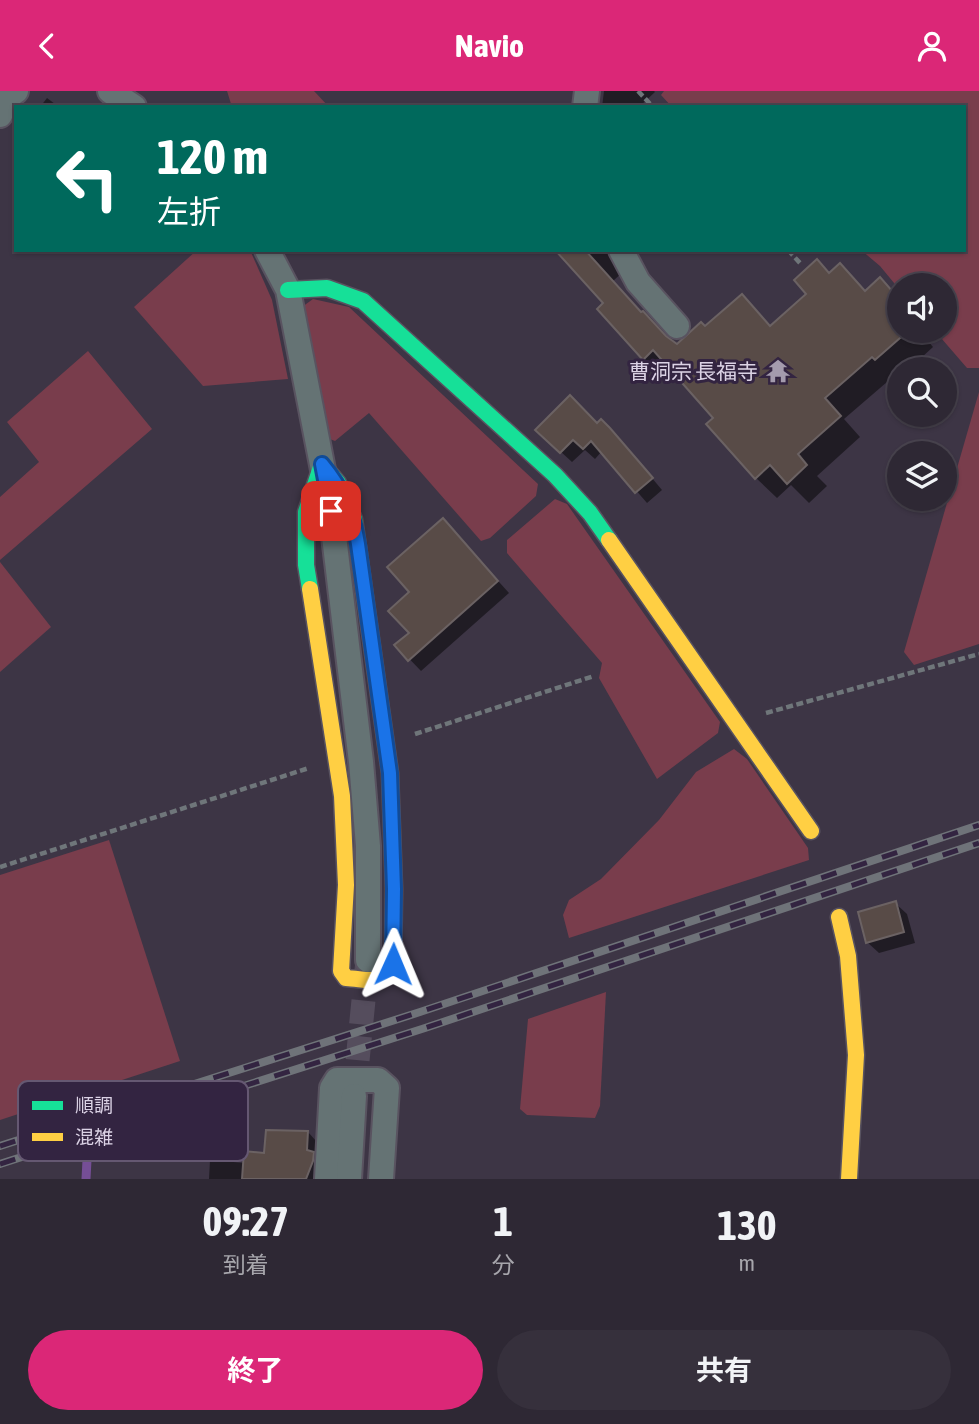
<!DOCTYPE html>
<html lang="ja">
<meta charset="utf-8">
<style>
body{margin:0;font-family:"Asap Condensed","Noto Sans JP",sans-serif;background:#36303c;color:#f1f3f6;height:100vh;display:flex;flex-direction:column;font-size:26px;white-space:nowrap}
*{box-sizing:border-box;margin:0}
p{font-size:23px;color:#a7a6ac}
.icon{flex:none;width:38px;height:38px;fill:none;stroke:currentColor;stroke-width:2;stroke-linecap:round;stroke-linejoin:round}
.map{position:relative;height:1088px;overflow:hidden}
.details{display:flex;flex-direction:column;background:#2e2834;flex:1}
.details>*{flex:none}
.top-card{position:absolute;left:14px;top:14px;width:952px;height:147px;border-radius:0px;box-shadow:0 2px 5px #0004,0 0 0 2px #49444f;background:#00695c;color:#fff;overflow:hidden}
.fabs{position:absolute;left:887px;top:182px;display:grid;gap:14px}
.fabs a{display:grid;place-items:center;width:70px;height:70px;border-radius:50%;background:#2e2834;box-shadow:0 2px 5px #0004,0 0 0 2px #49444f;font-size:35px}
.pin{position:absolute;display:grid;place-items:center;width:60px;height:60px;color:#fff;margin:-30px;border-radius:14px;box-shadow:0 4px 10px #0006}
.me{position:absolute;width:77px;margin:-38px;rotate:1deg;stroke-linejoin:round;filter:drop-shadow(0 0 5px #0008)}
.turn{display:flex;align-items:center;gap:24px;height:147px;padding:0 28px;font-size:32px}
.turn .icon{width:91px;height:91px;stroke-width:2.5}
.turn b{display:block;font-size:49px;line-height:60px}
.eta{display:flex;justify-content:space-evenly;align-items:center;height:119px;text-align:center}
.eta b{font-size:42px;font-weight:700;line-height:49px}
.action{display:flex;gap:14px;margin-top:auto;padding:14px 28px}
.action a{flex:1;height:80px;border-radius:42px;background:#db2777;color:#fff;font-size:28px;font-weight:700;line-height:80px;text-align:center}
.action a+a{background:#36303c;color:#f1f3f6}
header{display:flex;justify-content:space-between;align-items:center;height:91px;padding:0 28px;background:#db2777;color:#fff;font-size:32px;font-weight:700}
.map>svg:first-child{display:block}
</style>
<header><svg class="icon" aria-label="back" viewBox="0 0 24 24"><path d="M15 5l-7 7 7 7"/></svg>Navio<svg class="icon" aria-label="person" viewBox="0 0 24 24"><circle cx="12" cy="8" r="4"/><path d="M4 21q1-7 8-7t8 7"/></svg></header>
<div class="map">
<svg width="979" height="1088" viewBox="0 0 979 1088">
<rect width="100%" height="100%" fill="#3d3545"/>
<!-- green -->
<g fill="#793d4c">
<path d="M227,0H314L329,16H232Z"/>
<path d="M664,0H979V277H967L935,240H945V194H900L899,198L880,175L861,159H964V16H672L661,4Z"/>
<path d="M197,159H250L272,209L288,288L203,295L134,216Z"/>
<path d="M313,208L349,216L538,393L536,405L490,447L481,450L369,322L335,350L327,347L302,216Z"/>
<path d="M88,260L152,338L0,469V406L39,371L7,331Z"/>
<path d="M979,301V553L914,574L904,561Z"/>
<path d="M555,408L567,413L720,631L718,642L657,688L599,587L602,572L507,462V449Z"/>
<path d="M0,471L51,536L0,581Z"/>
<path d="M734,658L747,668L808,757L809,769L569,847L563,824L569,809L601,788L659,729L696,681Z"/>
<path d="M109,749L180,970L0,1029V784Z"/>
<path d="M606,901L600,1015L595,1027L527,1024L520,1018L528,928Z"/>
</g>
<!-- shadow -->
<g fill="#0007">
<path d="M604,0H654L655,1L639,16H602Z"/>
<path d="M47,7L59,16H40Z"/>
<path d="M557,159H616L623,181L613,190L642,223L677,255L705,237L741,205L772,236L830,184L900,240H925L922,243L933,256L909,278H900L897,289L894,285L844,328L860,346L817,385L827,395L809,412L791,394L777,407L756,387L716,327L674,280L664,288L644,267L606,213Z"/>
<path d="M597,335L621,350L662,399L647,412L602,360L595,368L585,359L572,371L548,349Z"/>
<path d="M454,441L509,502L421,580L397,555L411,542L412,501Z"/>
<path d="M895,812L907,823L915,852L879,862L867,851Z"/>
<path d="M308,1041L317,1051L319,1088H209L210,1069L245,1072Z"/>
</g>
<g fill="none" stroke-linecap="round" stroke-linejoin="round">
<!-- stream -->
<path stroke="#754e96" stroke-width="9" d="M86,1088L87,1069"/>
</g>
<!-- building -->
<g fill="#584b47" stroke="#6b6263" stroke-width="2">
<path d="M555,159H585L641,221L643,220L666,245L677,253L701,231L705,235L742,203L770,235L806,203L794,189L817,168L829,182L840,172L865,200L880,186L900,209V247L875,269L872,266L825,307L841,325L798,363L807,374L787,393L770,374L755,388L706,333L713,327L653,259L643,269L597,218L603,212Z"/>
<path d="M570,304L597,332L601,328L610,337L653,387L635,402L591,350L583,358L573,349L560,362L535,339Z"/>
<path d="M443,427L498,490L408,570L394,554L409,542L388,520L409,501L387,476Z"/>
<path d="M896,810L904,841L866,852L858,821Z"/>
<path d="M266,1039L308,1040L307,1059L314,1061L313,1070L306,1088H242L244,1060L264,1062Z"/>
</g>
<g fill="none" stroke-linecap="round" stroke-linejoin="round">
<!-- street-tunnel -->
<path stroke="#554d5d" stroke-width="24" stroke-dasharray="24 12" stroke-linecap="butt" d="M354,1005L367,874"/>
<!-- street casing -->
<g stroke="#595360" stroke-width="28">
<g id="street">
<path d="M110,0L134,16"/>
<path d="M585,16L587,0"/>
<path d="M0,24L9,5L16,0"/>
<path d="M267,159L288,199L331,420L361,671L368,755V869"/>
<path d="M621,159L638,191L677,235"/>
<path d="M327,1088L332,997L337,989H378L387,997L381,1088"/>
<path d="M349,1088L354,1005"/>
</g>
</g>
<!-- fast casing -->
<g stroke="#595360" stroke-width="19">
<g id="fast">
<path d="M288,199L327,197L363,210L555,384L590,422L609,449"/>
<path d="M322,373L338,392L354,428L390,682L394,798L393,874"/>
<path d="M310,498L306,474V421L322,373"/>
</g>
</g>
<!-- slow casing -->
<g stroke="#595360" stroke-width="19">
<g id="slow">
<path d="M609,449L811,740"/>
<path d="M310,498L342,705L346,794L341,880L346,887C368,888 382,896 393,874"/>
<path d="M839,826L848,865L856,964L849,1088"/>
</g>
</g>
<!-- path -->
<g stroke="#6f767a" stroke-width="4.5" stroke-dasharray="7 3.5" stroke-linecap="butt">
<path d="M638,0L653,16"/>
<path d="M788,159L800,172"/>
<path d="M766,622L979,563"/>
<path d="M415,643L594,585"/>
<path d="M0,776L309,677"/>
</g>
<!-- street -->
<use href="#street" stroke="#657374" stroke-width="24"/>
<!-- fast -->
<use href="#fast" stroke="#16e098" stroke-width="16"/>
<!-- slow -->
<use href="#slow" stroke="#ffcf43" stroke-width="16"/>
<!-- rail casing -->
<g stroke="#6f7379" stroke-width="8">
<g id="rail">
<path d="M0,1055L420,921L979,734"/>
<path d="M0,1073L425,937L979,752"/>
</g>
</g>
<!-- rail -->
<use href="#rail" stroke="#332441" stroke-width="5" stroke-dasharray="16" stroke-linecap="butt"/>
</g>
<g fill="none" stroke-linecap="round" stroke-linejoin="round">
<!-- route casing -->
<g stroke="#114b97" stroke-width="18">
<path id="route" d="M331,420L322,373C342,397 353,421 358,453L390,682L394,798L393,873"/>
</g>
<!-- route -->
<use href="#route" stroke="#1a73e8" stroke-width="12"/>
</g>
<!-- icons -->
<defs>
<g id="temple-bare" transform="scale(1.89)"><path d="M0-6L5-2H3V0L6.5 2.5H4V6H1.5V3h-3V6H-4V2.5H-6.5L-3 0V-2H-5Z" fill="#a49bad" stroke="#332441" stroke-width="2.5" paint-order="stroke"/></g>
</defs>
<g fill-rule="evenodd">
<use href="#temple-bare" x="778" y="280"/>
</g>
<g text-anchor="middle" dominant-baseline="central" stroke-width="6" stroke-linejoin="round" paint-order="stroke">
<!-- poi labels -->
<g font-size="21" fill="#dbd2e5" stroke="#332441" text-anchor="end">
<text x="758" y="280">曹洞宗 長福寺</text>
</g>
</g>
<!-- legend -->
<rect x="18" y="990" width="230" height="80" rx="10" fill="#332441" stroke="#655872" stroke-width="2"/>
<rect x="32" y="1010" width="31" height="9" fill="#16e098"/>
<rect x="32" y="1042" width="31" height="8" fill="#ffcf43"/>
<g font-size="19" fill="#dbd2e5">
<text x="75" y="1021">順調</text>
<text x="75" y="1053">混雑</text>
</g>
</svg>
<div class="fabs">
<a><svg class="icon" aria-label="sound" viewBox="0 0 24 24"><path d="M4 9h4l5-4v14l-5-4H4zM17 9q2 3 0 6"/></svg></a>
<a><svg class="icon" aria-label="search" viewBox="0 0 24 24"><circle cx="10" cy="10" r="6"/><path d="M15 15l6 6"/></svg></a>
<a><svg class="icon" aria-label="layers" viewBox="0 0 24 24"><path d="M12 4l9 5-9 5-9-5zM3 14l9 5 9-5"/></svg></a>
</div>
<div class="pin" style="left:331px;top:420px;background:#d93025"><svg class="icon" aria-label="arrive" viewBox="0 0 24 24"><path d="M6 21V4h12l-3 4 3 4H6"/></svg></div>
<svg class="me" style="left:393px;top:873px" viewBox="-20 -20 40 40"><path d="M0-17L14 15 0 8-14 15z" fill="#1a73e8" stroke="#fff" stroke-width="4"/></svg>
<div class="top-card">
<div class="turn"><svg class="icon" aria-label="left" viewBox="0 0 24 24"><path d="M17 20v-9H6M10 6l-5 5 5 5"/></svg><div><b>120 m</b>左折</div></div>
</div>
</div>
<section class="details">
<div class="eta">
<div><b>09:27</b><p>到着</p></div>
<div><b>1</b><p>分</p></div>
<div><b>130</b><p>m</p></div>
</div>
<div class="action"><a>終了</a><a>共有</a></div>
</section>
